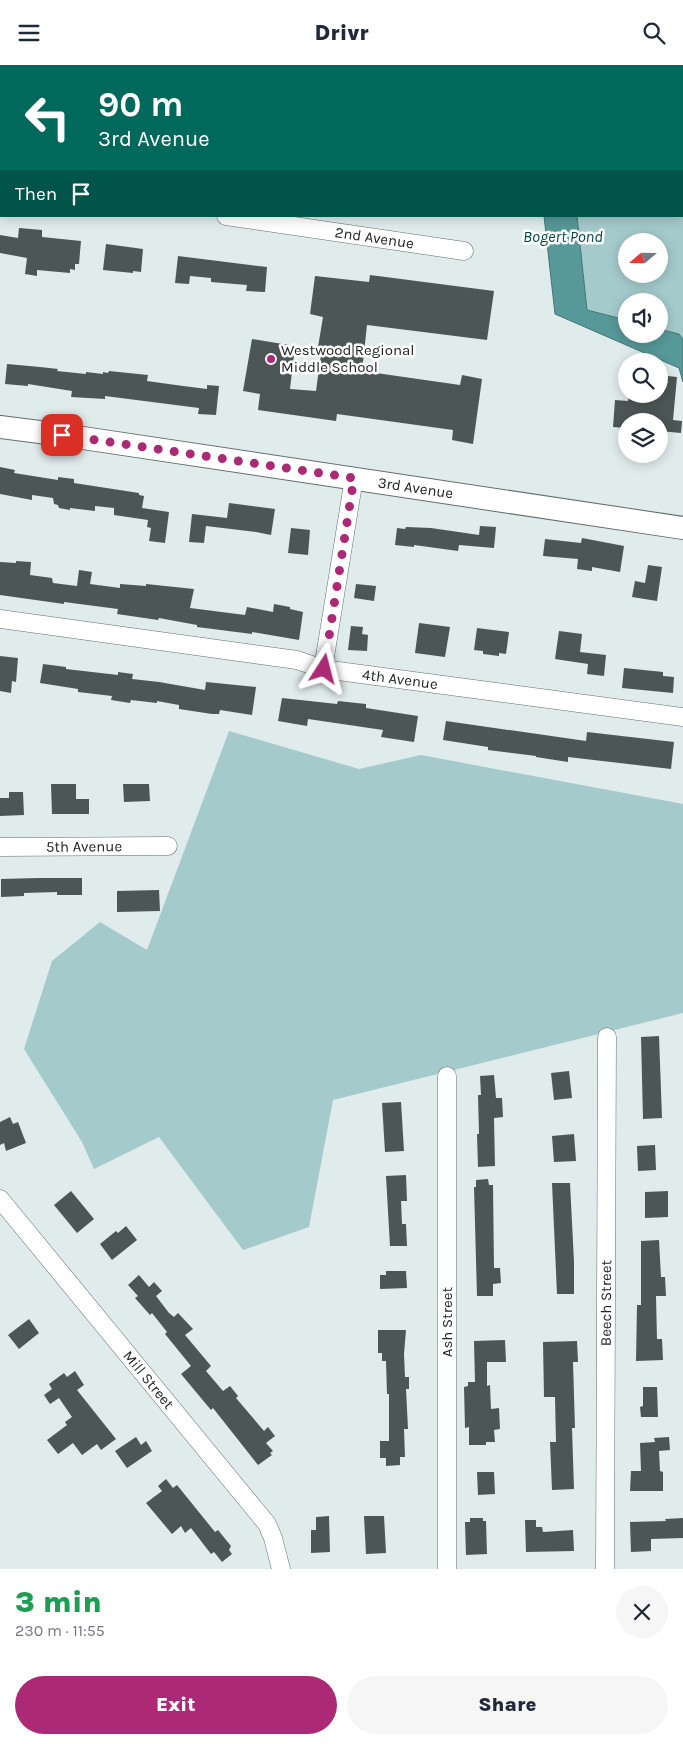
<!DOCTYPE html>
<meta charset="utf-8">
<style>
body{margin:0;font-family:Karla,sans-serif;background:#f6f6f7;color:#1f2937;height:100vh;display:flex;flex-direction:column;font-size:19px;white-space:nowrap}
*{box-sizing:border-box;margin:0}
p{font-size:16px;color:#747a83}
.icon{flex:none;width:28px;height:28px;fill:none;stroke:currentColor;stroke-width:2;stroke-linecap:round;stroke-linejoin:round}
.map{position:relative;height:1504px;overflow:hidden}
.drawer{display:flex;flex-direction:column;background:#fff;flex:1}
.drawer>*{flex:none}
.top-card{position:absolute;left:0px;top:0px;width:684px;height:152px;box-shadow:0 2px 12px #0003;background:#00695c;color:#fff;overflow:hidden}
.needle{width:32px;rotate:250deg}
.tools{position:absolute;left:618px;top:168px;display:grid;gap:10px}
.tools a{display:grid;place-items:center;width:50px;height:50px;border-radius:50%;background:#fff;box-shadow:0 2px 12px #0003;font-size:25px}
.pin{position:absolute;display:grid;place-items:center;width:42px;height:42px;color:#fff;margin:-21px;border-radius:10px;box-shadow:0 2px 8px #0006}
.me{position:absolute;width:55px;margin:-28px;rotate:9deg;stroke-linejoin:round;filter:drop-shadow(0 0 4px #0008)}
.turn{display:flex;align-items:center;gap:18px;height:105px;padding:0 15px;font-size:22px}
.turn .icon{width:65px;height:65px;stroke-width:2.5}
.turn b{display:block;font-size:35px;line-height:42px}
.then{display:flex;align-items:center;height:48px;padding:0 15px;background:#0003;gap:10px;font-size:19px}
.round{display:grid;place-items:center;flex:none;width:52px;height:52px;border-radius:26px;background:#f6f6f7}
.headline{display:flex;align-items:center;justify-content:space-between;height:85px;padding:0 15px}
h1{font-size:30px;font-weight:800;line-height:38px;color:#1e9e55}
.cta{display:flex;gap:10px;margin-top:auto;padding:10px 15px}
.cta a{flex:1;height:58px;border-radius:30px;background:#ac2a75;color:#fff;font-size:20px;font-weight:800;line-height:58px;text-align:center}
.cta a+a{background:#f6f6f7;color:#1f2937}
header{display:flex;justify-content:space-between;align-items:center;height:65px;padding:0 15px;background:#fff;font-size:22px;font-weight:800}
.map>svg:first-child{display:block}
</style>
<header><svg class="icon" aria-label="menu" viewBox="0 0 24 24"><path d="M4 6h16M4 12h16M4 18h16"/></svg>Drivr<svg class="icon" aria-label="search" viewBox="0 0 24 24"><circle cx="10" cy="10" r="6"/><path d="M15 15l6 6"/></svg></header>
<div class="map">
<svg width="683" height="1504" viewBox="0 0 683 1504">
<rect width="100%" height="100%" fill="#e0ebeb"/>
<!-- green -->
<g fill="#a4cacb" fill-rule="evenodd">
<path d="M562,0H683V274L679,269L659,264V236H626V255L587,245L577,151H682V1H562ZM626,176H659V209H626Z"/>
<path d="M229,666L359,704L421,690L683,739V948L333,1035L309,1162L243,1185L159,1072L94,1104L82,1077L24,984L52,896L100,857L147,885Z"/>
</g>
<!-- water -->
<g fill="#579899" stroke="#467576">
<path d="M98,0H329L326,1H102Z"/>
<path d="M544,151H577L587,245L626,255V269H659V264L679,269L683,274V317L679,303L555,249Z"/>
</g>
<!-- building -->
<g fill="#4d5656">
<path d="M19,163L42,165V172L81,176L79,199H75V205L70,204V208L37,205V211L25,209L27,193L0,188V170L18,173Z"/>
<path d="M106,179L143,184L141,207L133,206V208L103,205Z"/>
<path d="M178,191L267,202L265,227L246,226L247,220L211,217V213L190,211L189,219L175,218Z"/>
<path d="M370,210L494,226L487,275L367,260L362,306L460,320L462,310L482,314L473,379L452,375L453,365L337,349L336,356L258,345L260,329L243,326L252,274L295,281L290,324L316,326L322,282H318L323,252L310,249L315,211L369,217Z"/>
<path d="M7,299L40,302L58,304L57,306L86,309V307L103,309V307L108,308L109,306L148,310L147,316L183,321L207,324V320L219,321L216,350L198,349L199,343L105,331V334L71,332L72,326L28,319V321L5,319Z"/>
<path d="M659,310L677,312L673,355L682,356L681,368L659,366V356H626V363L613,362L615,335L628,336L629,330L639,331V329H659Z"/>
<path d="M0,402L15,405L14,408L58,415V412L74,414V418L139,428V430L144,431L142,443L169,447L165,478L149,476L151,463L147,462L148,455L114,450V443L95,441V446L70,443V445L59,443L58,440L54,439L53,433L32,430V435L0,429Z"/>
<path d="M229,438L275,444L271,470L256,467L206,461L204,478L189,477L192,449L227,453Z"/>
<path d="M480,461L496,462L494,483L459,480L458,486L414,480V482L395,480L397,463L405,464L406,462L431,463L479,470Z"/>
<path d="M291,463L310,465L308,490L288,488Z"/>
<path d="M582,473L624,481L620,507L592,502V506L577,504L578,494L543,491L545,474L581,478Z"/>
<path d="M16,496L31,497L30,510L52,513L53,518L77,521L79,505L92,507L90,519L120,523V519L146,521V519L194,524L190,543L245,550L247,542L273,547L274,539L290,542V544L303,547L299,575L252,567V569L197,562V560L159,553L158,555L117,549L118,544L64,537V539L0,530V497L16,498Z"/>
<path d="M648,500L662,502L657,536L632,532L635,516L645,518Z"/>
<path d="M356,519L376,521L374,536L354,533Z"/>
<path d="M419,558L450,562L445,592L415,588Z"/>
<path d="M351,561L363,562L362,569L368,570L367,586L348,585Z"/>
<path d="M477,563L509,567L506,589L499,588V591L483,589V586L474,585Z"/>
<path d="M559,566L582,569L580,587L606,590L604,611L587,609L588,599L555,594Z"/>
<path d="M0,591L18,593L16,617L12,616L11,628L0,626Z"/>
<path d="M43,599L66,602V604L118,610V607L133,609L132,614L159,617L205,625L206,617L256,622L252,650L220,645L219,649H212L179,644V640L157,636V638L131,635L130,638L111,635L112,631L78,627V624L40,618Z"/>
<path d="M624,603L663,607V611L674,612L673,628L622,623Z"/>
<path d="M282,633L337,639L338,636L366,639V643L418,651L414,677L381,672L383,665L308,654L307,661L278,656Z"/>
<path d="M446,656L586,676L587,667L674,677L671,704L568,692V697L536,692V691L488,685V682L443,675Z"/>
<path d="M51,719H76V734H89V749H52Z"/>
<path d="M123,719H149L150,736L124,737Z"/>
<path d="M9,727H23L24,750L0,751V733H9Z"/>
<path d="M38,813H82V830H57V827L24,828V831L1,832V814Z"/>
<path d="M159,825L160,846L117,847V826Z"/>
<path d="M659,971L662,1053L643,1054L641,972Z"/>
<path d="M569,1006L572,1033L554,1035L551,1008Z"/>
<path d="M494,1010L496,1033H502L503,1052L494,1053L495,1101L478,1102L477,1069H479L478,1030H481L480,1011Z"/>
<path d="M401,1037L404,1086L385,1087L382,1038Z"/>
<path d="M10,1052L13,1059L18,1057L26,1078L6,1086L4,1078L0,1080V1057Z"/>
<path d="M574,1069L576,1096L554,1097L552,1071Z"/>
<path d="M655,1080L656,1105L638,1106L637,1081Z"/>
<path d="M406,1110L407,1136H401L402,1159H406L407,1181H390L386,1111Z"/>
<path d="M488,1114L489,1120H493L494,1203H500L501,1218L493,1219V1231H477L474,1122H476V1115Z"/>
<path d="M552,1118H570L574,1197V1229H557Z"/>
<path d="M71,1126L94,1154L77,1168L54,1140Z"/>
<path d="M668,1126V1152L645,1153V1127Z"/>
<path d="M126,1161L137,1175L112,1195L100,1179L116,1166L118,1168Z"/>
<path d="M659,1175L661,1212H665L666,1231H656L657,1274H662L663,1295L636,1296L637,1240H641V1176Z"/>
<path d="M386,1206H406L407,1223L380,1224V1210H386Z"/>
<path d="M139,1210L149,1222L154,1217L162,1226L156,1231L169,1248L174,1252L178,1248L193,1264L185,1270L211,1301L206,1306L223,1326L230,1321L238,1331L236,1333L264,1366L268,1362L275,1371L266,1378L273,1386L270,1388L272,1390L258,1400L213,1343L211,1345L181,1309L191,1301L165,1269L167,1267L152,1248L150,1250L135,1233L138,1231L128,1220Z"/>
<path d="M29,1254L39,1268L19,1284L8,1270Z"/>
<path d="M378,1265H406L404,1289L405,1312H409V1324H406L408,1364H404L405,1392H400V1400L386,1401V1393H380V1376H389V1329H387L386,1296H382V1288H378Z"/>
<path d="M505,1275L506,1297H487V1321L490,1320L491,1344L499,1343L500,1364L494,1365L495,1377H486V1380H469V1362L465,1363L464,1322L468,1321V1317H475L474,1276Z"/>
<path d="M577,1276L578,1297H573L575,1363H572L574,1424L552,1425L550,1377H556L555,1332H544L543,1277Z"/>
<path d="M75,1306L84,1320L77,1325L116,1374L101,1385L97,1379L82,1390L73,1378L58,1389L47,1375L67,1360L65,1357L72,1352L59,1333L50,1339L44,1330L52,1324L49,1319L64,1308L67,1312Z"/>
<path d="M643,1322H657L658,1352H641L640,1342L643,1341Z"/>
<path d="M136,1372L141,1380L146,1376L152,1386L127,1403L115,1386Z"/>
<path d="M669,1372L670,1385L659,1386L660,1406L663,1407V1426H630L631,1406H641L640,1378L655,1377L654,1373Z"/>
<path d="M477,1407H494L495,1429L478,1430Z"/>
<path d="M166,1414L173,1423L177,1420L215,1467L218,1465L231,1481L229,1485L232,1489L222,1497L214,1487L211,1489L191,1463L185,1468L181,1461L172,1469L146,1438L162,1426L158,1421Z"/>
<path d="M329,1451L330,1487L311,1488V1465H316V1452Z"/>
<path d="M364,1451H384L386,1488L366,1489Z"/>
<path d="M470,1453H483V1456H486L487,1489L466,1490L465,1457H470Z"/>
<path d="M683,1453V1473L651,1474V1486L631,1487L630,1457L666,1456L665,1454Z"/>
<path d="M525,1455H536V1462H542L543,1467L573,1465L574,1486L526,1487Z"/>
</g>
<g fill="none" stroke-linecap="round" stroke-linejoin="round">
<!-- minor casing -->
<g stroke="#646e6e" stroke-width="19">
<g id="minor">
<path d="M0,118H1"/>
<path id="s1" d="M226,151L464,186"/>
<path id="s2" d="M0,554L297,595L323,604L683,652"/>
<path d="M323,604L354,413"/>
<path id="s3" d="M0,782L168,781"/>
<path id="s4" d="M0,1134L267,1459L273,1473L281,1504"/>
<path d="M447,1504V1011"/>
<path id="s5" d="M605,1504L607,972"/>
</g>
</g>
<!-- major casing -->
<g stroke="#646e6e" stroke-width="24">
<g id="major">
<path id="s6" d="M0,362L63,370L683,463"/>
</g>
</g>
<!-- minor -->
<use href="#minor" stroke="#fff" stroke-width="18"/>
<!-- major -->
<use href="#major" stroke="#fff" stroke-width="22"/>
</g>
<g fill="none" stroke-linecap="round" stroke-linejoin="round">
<!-- route -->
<path stroke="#ac2a75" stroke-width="9" stroke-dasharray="0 16.2" d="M62,370L354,413L324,604"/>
</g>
<!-- markers -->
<circle fill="#ac2a75" stroke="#fff" stroke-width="2" cx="271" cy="294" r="5"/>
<g text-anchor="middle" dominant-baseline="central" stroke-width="5" stroke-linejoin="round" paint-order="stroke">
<!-- street labels -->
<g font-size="15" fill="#202424" stroke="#fff">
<text stroke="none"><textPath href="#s1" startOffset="150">2nd Avenue</textPath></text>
<text stroke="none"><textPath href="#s6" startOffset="420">3rd Avenue</textPath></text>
<text stroke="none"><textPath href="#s2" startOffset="405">4th Avenue</textPath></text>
<text stroke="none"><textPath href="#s3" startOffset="84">5th Avenue</textPath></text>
<text stroke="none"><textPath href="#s5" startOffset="266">Beech Street</textPath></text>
<text transform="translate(447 1257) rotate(-90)">Ash Street</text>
<text stroke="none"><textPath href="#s4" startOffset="234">Mill Street</textPath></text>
</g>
<!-- poi labels -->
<g font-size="15" fill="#202424" stroke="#fff" text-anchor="start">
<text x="281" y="285">Westwood Regional<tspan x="281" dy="17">Middle School</tspan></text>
</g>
<!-- water labels -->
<g font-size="16" font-style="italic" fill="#024344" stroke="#fff">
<text x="563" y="171">Bogert Pond</text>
</g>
</g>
</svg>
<div class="tools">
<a><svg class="needle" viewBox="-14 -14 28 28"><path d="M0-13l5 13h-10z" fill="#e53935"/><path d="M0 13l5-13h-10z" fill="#747a83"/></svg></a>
<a><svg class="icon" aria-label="sound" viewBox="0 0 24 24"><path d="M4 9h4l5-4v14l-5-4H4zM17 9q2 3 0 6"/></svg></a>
<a><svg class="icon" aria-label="search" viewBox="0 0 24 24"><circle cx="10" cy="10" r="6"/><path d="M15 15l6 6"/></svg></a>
<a><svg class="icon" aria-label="layers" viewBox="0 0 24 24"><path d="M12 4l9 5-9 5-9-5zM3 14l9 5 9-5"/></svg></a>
</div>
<div class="pin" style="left:62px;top:370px;background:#d93025"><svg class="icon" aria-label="arrive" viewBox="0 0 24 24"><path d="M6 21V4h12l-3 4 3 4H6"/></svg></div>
<svg class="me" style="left:324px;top:604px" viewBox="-20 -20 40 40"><path d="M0-17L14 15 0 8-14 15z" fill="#ac2a75" stroke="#fff" stroke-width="4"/></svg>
<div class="top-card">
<div class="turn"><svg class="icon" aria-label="left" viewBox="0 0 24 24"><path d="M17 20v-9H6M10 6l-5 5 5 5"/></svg><div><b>90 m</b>3rd Avenue</div></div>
<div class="then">Then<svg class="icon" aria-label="arrive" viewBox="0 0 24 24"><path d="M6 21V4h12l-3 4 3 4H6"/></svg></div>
</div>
</div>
<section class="drawer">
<div class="headline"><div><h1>3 min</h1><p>230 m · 11:55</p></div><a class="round"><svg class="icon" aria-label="close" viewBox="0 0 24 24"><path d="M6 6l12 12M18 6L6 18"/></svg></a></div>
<div class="cta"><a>Exit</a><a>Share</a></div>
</section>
